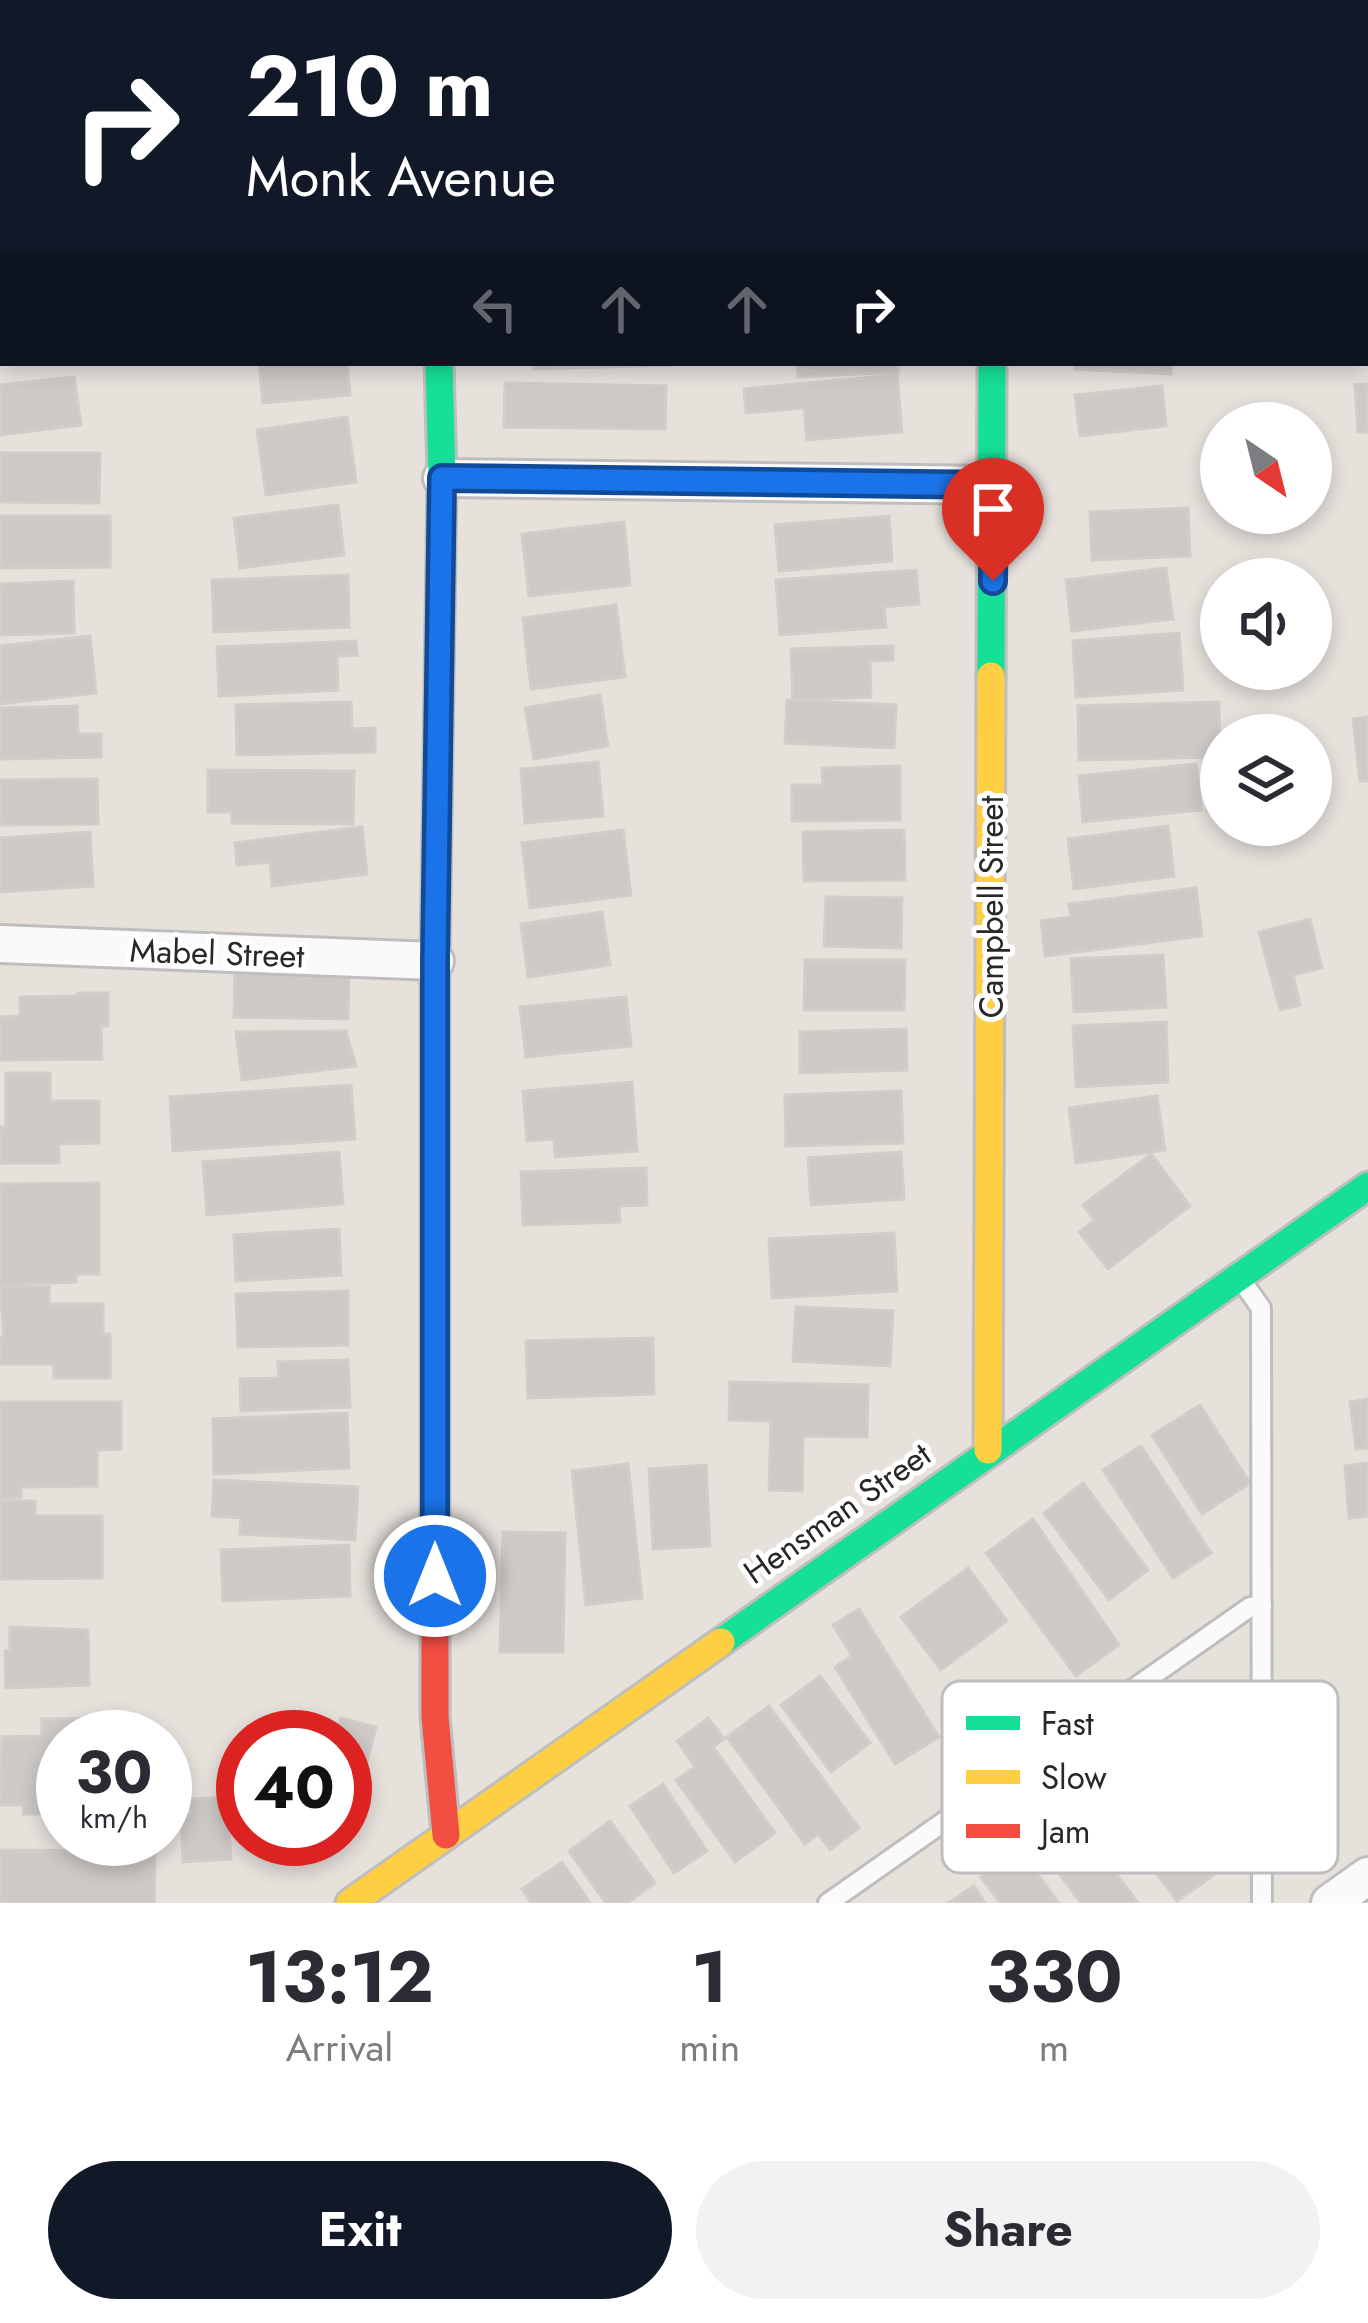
<!DOCTYPE html>
<style>
body{margin:0;font-family:Jost,sans-serif;background:#f2f2f3;color:#2b2b33;height:100vh;display:flex;flex-direction:column;font-size:45px;white-space:nowrap}
*{box-sizing:border-box;margin:0}
p{font-size:39px;color:#7c7c81}
.icon{flex:none;width:66px;height:66px;fill:none;stroke:currentColor;stroke-width:2;stroke-linecap:round;stroke-linejoin:round}
.map{position:relative;height:1903px;overflow:hidden}
.details{display:flex;flex-direction:column;background:#fff;flex:1}
.details>*{flex:none}
.banner{position:absolute;left:0px;top:0px;width:1368px;height:366px;box-shadow:0 6px 18px #0003;background:#111827;color:#fff;overflow:hidden}
.needle{width:78px;rotate:145deg}
.controls{position:absolute;left:1200px;top:402px;display:grid;gap:24px}
.controls a{display:grid;place-items:center;width:132px;height:132px;border-radius:50%;background:#fff;box-shadow:0 6px 18px #0003;font-size:60px}
.speed{position:absolute;left:36px;top:1710px;display:flex;gap:24px;font-size:60px;font-weight:700;text-align:center}
.speed>*{display:grid;place-content:center;width:156px;height:156px;border-radius:50%;background:#fff;box-shadow:0 6px 18px #0003;line-height:1}
.speed small{font-size:30px;font-weight:400}
.speed .limit{border:18px solid #d22;background:#fff;color:#111}
.pin{position:absolute;display:grid;place-items:center;width:102px;height:102px;color:#fff;margin:-123px -51px;border-radius:50% 50% 50% 0;rotate:-45deg;box-shadow:0 0 12px #0007}
.pin .icon{rotate:45deg}
.me{position:absolute;width:132px;margin:-66px;rotate:0deg;stroke-linejoin:round;filter:drop-shadow(0 0 9px #0008)}
.turn{display:flex;align-items:center;gap:42px;height:252px;padding:0 48px;font-size:54px}
.turn .icon{width:156px;height:156px;stroke-width:2.5}
.turn b{display:block;font-size:84px;line-height:102px}
.lanes{display:flex;align-items:center;height:114px;padding:0 48px;background:#0003;justify-content:center;gap:60px;direction:ltr}
.lanes .off{opacity:.35}
.eta{display:flex;justify-content:space-evenly;align-items:center;height:204px;text-align:center}
.eta b{font-size:72px;font-weight:700;line-height:84px}
.button{display:flex;gap:24px;margin-top:auto;padding:24px 48px}
.button a{flex:1;height:138px;border-radius:72px;background:#111827;color:#fff;font-size:48px;font-weight:700;line-height:138px;text-align:center}
.button a+a{background:#f2f2f3;color:#2b2b33}
.map>svg:first-child{display:block}
</style>
<div class="map">
<svg width="1368" height="1903" viewBox="0 0 1368 1903">
<rect width="100%" height="100%" fill="#e7e1dc"/>
<!-- building -->
<g fill="#cdc9c6" stroke="#d2cdc8" stroke-width="3">
<path d="M192,0H311L330,3H192Z"/>
<rect x="761" y="0" width="130" height="3"/>
<path d="M259,363H347L350,395L263,403Z"/>
<path d="M534,363H671V365L534,369Z"/>
<path d="M797,363H898V372L798,377Z"/>
<path d="M1075,363H1172L1171,374L1075,369Z"/>
<path d="M897,375L902,432L807,440L804,408L746,413L744,389Z"/>
<path d="M74,377L81,425L0,435V385Z"/>
<path d="M505,383L666,386L665,429L504,427Z"/>
<path d="M1368,384V432H1358L1355,385Z"/>
<path d="M1162,386L1166,426L1080,436L1075,395Z"/>
<path d="M347,417L356,482L266,495L257,430Z"/>
<path d="M0,453H100L99,503L0,502Z"/>
<path d="M338,505L344,555L240,568L234,518Z"/>
<path d="M1188,508L1190,556L1092,560L1090,512Z"/>
<path d="M0,516H110V567L0,568Z"/>
<path d="M889,516L892,561L779,571L775,525Z"/>
<path d="M624,522L630,585L529,596L522,534Z"/>
<path d="M1166,568L1173,619L1072,631L1066,580Z"/>
<path d="M916,570L919,604L884,607L886,627L780,635L776,580Z"/>
<path d="M348,575L349,627L214,632L212,580Z"/>
<path d="M73,581L74,633L0,635V584Z"/>
<path d="M616,605L625,677L531,689L523,618Z"/>
<path d="M1179,633L1183,690L1076,697L1073,641Z"/>
<path d="M90,636L96,693L0,704V646Z"/>
<path d="M356,641L357,655L337,656L338,690L219,696L217,647Z"/>
<path d="M893,646V660L870,661L871,697L793,700L791,649Z"/>
<path d="M600,695L608,746L534,759L525,708Z"/>
<path d="M787,700L896,705L894,748L785,743Z"/>
<path d="M351,702L352,729L375,728V752L237,755L236,705Z"/>
<path d="M1219,702L1220,757L1079,760L1078,706Z"/>
<path d="M77,706L78,734H101V757L0,759V708Z"/>
<path d="M1368,717V781H1360L1353,719Z"/>
<path d="M598,762L603,816L525,823L521,769Z"/>
<path d="M1196,764L1201,810L1083,822L1079,776Z"/>
<path d="M900,766V820L792,821V785H823L822,768Z"/>
<path d="M208,770L354,771L353,824L232,823V812H208Z"/>
<path d="M97,779L98,824L0,825V780Z"/>
<path d="M1168,826L1174,876L1074,889L1068,839Z"/>
<path d="M362,827L367,874L272,886L270,862L237,865L235,843Z"/>
<path d="M623,830L631,895L530,908L522,843Z"/>
<path d="M904,830L905,880L804,881L803,832Z"/>
<path d="M90,832L93,886L0,892V838Z"/>
<path d="M1196,888L1202,936L1045,956L1041,921L1071,917L1069,904Z"/>
<path d="M826,897L902,898L901,948L824,946Z"/>
<path d="M602,912L610,965L528,977L521,924Z"/>
<path d="M1310,919L1322,968L1293,975L1300,1005L1280,1010L1259,932Z"/>
<path d="M1163,955L1166,1007L1074,1012L1071,959Z"/>
<path d="M805,960H905L904,1010H804Z"/>
<path d="M235,963L349,965L348,1019L234,1017Z"/>
<path d="M78,993H108V1026H101L102,1059L0,1060V1017L20,1016V997L78,996Z"/>
<path d="M626,997L631,1046L526,1057L520,1007Z"/>
<path d="M1166,1022L1168,1082L1076,1087L1073,1026Z"/>
<path d="M906,1029L907,1070L800,1073V1032Z"/>
<path d="M346,1031L356,1066L242,1080L236,1032Z"/>
<path d="M6,1073H50V1101H99V1143L59,1144V1163H0V1127H6Z"/>
<path d="M632,1082L637,1151L555,1157L554,1139L527,1141L523,1091Z"/>
<path d="M351,1085L355,1139L173,1151L170,1097Z"/>
<path d="M901,1091L903,1143L786,1146L785,1095Z"/>
<path d="M1157,1096L1165,1150L1076,1163L1069,1108Z"/>
<path d="M339,1152L343,1204L207,1215L203,1162Z"/>
<path d="M901,1152L904,1199L811,1205L808,1158Z"/>
<path d="M1151,1154L1190,1206L1108,1269L1079,1232L1095,1220L1083,1205Z"/>
<path d="M646,1168L647,1205L619,1206L620,1222L523,1225L521,1172Z"/>
<path d="M99,1183V1274H76V1282L0,1285V1184Z"/>
<path d="M339,1229L341,1275L236,1281L234,1235Z"/>
<path d="M894,1233L897,1291L772,1298L769,1239Z"/>
<path d="M0,1287H49V1304H103V1334H110V1378H54V1364H0V1337H4Z"/>
<path d="M348,1291V1345L238,1347L236,1294Z"/>
<path d="M796,1307L893,1311L890,1366L793,1361Z"/>
<path d="M653,1338L654,1394L528,1398L526,1341Z"/>
<path d="M348,1360L350,1407L241,1411L240,1379L279,1378L278,1362Z"/>
<path d="M730,1382L868,1385L867,1437L803,1436L802,1491L769,1490L771,1421L729,1420Z"/>
<path d="M1368,1399V1448L1356,1449L1350,1402Z"/>
<path d="M0,1402H121V1449L97,1450V1486L21,1487V1497L0,1498Z"/>
<path d="M1200,1405L1250,1483L1202,1514L1152,1435Z"/>
<path d="M347,1413L349,1468L214,1474L213,1419Z"/>
<path d="M1141,1446L1211,1553L1173,1578L1103,1470Z"/>
<path d="M1368,1463V1516L1349,1518L1345,1466Z"/>
<path d="M628,1464L642,1598L586,1605L572,1471Z"/>
<path d="M706,1465L710,1546L653,1549L649,1469Z"/>
<path d="M214,1480L358,1487L355,1540L240,1534L241,1518L212,1516Z"/>
<path d="M1083,1483L1148,1570L1109,1600L1044,1513Z"/>
<path d="M0,1501H35V1516H102V1578L0,1579Z"/>
<path d="M1033,1519L1119,1645L1076,1676L986,1553Z"/>
<path d="M503,1532L565,1533L563,1652H500Z"/>
<path d="M349,1545L350,1596L223,1601L221,1550Z"/>
<path d="M968,1568L1007,1621L941,1670L901,1617Z"/>
<path d="M859,1609L939,1737L895,1764L835,1667L852,1656L833,1625Z"/>
<path d="M10,1627L88,1630L89,1685L6,1688L5,1651L10,1650Z"/>
<path d="M820,1676L870,1743L831,1772L781,1705Z"/>
<path d="M769,1706L859,1828L830,1850L818,1834L805,1844L727,1737Z"/>
<path d="M108,1718V1737H63V1814H23L24,1805H1L2,1737L42,1736V1719Z"/>
<path d="M341,1718L376,1727L360,1790L345,1786V1737H335Z"/>
<path d="M708,1718L724,1739L713,1747L775,1833L735,1862L676,1780L695,1767L677,1741Z"/>
<path d="M663,1784L707,1851L674,1873L630,1806Z"/>
<path d="M227,1797L231,1859L183,1862L181,1815H191L190,1799Z"/>
<path d="M1070,1811L1138,1903H1081L1033,1838Z"/>
<path d="M1179,1811L1222,1869L1177,1901L1135,1843Z"/>
<path d="M610,1821L655,1883L627,1903H606L569,1851Z"/>
<path d="M1019,1849L1059,1903H1000L981,1877Z"/>
<path d="M0,1850L155,1851L154,1903H0Z"/>
<path d="M562,1862L590,1903H531L522,1889Z"/>
<path d="M974,1886L985,1903H948Z"/>
</g>
<g fill="none" stroke-linecap="round" stroke-linejoin="round">
<!-- lane casing -->
<g stroke="#bfbebf" stroke-width="24">
<g id="lane">
<path d="M1241,1280L1261,1308L1262,1903"/>
<path d="M828,1903L1250,1607L1262,1606"/>
</g>
</g>
<!-- street casing -->
<g stroke="#bfbebf" stroke-width="42">
<g id="street">
<path d="M429,0V3"/>
<path d="M987,0V3"/>
<path d="M1365,155H1368"/>
<path d="M442,478L994,485"/>
<path d="M0,944L435,961"/>
<path d="M1330,1903L1368,1876"/>
</g>
</g>
<!-- fast casing -->
<g stroke="#bfbebf" stroke-width="33">
<g id="fast">
<path d="M991,676L992,363"/>
<path d="M435,1543V961L442,478L439,363"/>
<path d="M721,1642L1368,1186"/>
</g>
</g>
<!-- slow casing -->
<g stroke="#bfbebf" stroke-width="33">
<g id="slow">
<path d="M988,1450L991,676"/>
<path d="M350,1903L721,1642"/>
</g>
</g>
<!-- jam casing -->
<g stroke="#bfbebf" stroke-width="33">
<path id="jam" d="M435,1543V1717L446,1835"/>
</g>
<!-- lane -->
<use href="#lane" stroke="#fbfafa" stroke-width="18"/>
<!-- street -->
<use href="#street" stroke="#fbfafa" stroke-width="36"/>
<!-- fast -->
<use href="#fast" stroke="#16e098" stroke-width="27"/>
<!-- slow -->
<use href="#slow" stroke="#ffcf43" stroke-width="27"/>
<!-- jam -->
<use href="#jam" stroke="#f24e42" stroke-width="27"/>
</g>
<g fill="none" stroke-linecap="round" stroke-linejoin="round">
<!-- route casing -->
<g stroke="#114b97" stroke-width="30">
<path id="route" d="M435,1576V961L442,478L994,485L993,581"/>
</g>
<!-- route -->
<use href="#route" stroke="#1a73e8" stroke-width="21"/>
</g>
<g text-anchor="middle" dominant-baseline="central" stroke-width="10" stroke-linejoin="round" paint-order="stroke">
<!-- street labels -->
<g font-size="33" fill="#282828" stroke="#fff">
<text transform="translate(991 907) rotate(-90)">Campbell Street</text>
<text transform="translate(217 953) rotate(2)">Mabel Street</text>
<text transform="translate(837 1513) rotate(-35)">Hensman Street</text>
</g>
</g>
<!-- legend -->
<rect x="942" y="1681" width="396" height="192" rx="18" fill="#fff" stroke="#bebebe" stroke-width="3"/>
<rect x="966" y="1716" width="54" height="14" fill="#16e098"/>
<rect x="966" y="1770" width="54" height="14" fill="#ffcf43"/>
<rect x="966" y="1824" width="54" height="14" fill="#f24e42"/>
<g font-size="33" fill="#282828">
<text x="1041" y="1735">Fast</text>
<text x="1041" y="1789">Slow</text>
<text x="1041" y="1843">Jam</text>
</g>
</svg>
<div class="controls">
<a><svg class="needle" viewBox="-14 -14 28 28"><path d="M0-13l5 13h-10z" fill="#e53935"/><path d="M0 13l5-13h-10z" fill="#7c7c81"/></svg></a>
<a><svg class="icon" aria-label="sound" viewBox="0 0 24 24"><path d="M4 9h4l5-4v14l-5-4H4zM17 9q2 3 0 6"/></svg></a>
<a><svg class="icon" aria-label="layers" viewBox="0 0 24 24"><path d="M12 4l9 5-9 5-9-5zM3 14l9 5 9-5"/></svg></a>
</div>
<div class="speed"><div>30<small>km/h</small></div><div class="limit">40</div></div>
<div class="pin" style="left:993px;top:581px;background:#d93025"><svg class="icon" aria-label="arrive" viewBox="0 0 24 24"><path d="M6 21V4h12l-3 4 3 4H6"/></svg></div>
<svg class="me" style="left:435px;top:1576px" viewBox="-20 -20 40 40"><circle r="17" fill="#1a73e8" stroke="#fff" stroke-width="3"/><path d="M0-11L8 9 0 5-8 9z" fill="#fff"/></svg>
<div class="banner">
<div class="turn"><svg class="icon" aria-label="right" viewBox="0 0 24 24"><path d="M7 20v-9h11M14 6l5 5-5 5"/></svg><div><b>210 m</b>Monk Avenue</div></div>
<div class="lanes"><svg class="icon off" aria-label="left" viewBox="0 0 24 24"><path d="M17 20v-9H6M10 6l-5 5 5 5"/></svg><svg class="icon off" aria-label="ahead" viewBox="0 0 24 24"><path d="M12 20V5M6 11l6-6 6 6"/></svg><svg class="icon off" aria-label="ahead" viewBox="0 0 24 24"><path d="M12 20V5M6 11l6-6 6 6"/></svg><svg class="icon" aria-label="right" viewBox="0 0 24 24"><path d="M7 20v-9h11M14 6l5 5-5 5"/></svg></div>
</div>
</div>
<section class="details">
<div class="eta">
<div><b>13:12</b><p>Arrival</p></div>
<div><b>1</b><p>min</p></div>
<div><b>330</b><p>m</p></div>
</div>
<div class="button"><a>Exit</a><a>Share</a></div>
</section>
